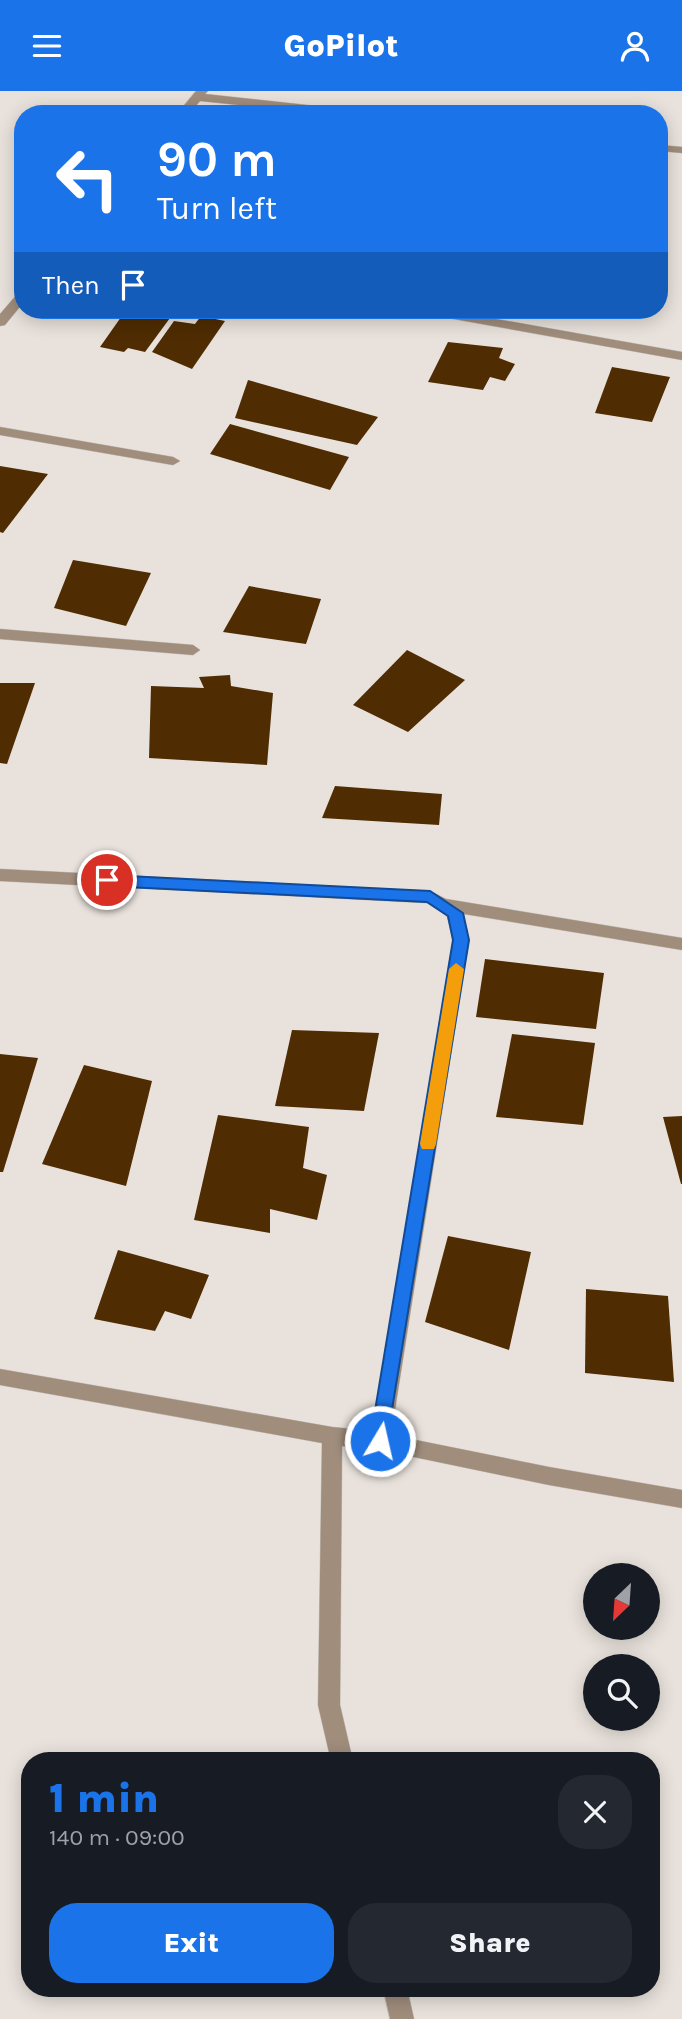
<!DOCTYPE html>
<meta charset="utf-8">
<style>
body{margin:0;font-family:Karla,sans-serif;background:#242831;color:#f1f3f6;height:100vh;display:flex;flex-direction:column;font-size:26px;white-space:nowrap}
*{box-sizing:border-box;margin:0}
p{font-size:23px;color:#9ea1a6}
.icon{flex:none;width:38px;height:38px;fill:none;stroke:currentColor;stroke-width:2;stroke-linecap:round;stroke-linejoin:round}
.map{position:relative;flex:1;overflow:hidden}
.drawer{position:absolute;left:21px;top:1661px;width:639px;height:245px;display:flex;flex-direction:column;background:#171b24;border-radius:28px;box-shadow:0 4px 18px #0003}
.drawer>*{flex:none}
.banner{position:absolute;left:14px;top:14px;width:654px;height:214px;border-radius:28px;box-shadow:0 4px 18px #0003;background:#1a73e8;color:#fff;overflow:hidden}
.needle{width:46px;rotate:205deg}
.buttons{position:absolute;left:583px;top:1472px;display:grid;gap:14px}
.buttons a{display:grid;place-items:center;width:77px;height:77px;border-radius:50%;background:#171b24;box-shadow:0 4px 18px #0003;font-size:35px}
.pin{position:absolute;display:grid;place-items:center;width:60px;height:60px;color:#fff;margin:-30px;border:4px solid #fff;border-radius:50%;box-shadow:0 2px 7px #0007}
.me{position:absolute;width:77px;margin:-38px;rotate:9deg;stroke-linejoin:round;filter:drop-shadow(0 0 5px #0008)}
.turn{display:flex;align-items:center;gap:24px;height:147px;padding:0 28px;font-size:32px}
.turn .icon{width:91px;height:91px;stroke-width:2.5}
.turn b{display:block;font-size:49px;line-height:60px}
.then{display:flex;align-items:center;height:66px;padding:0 28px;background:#0003;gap:14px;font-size:26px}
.round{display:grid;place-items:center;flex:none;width:74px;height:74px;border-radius:28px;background:#242831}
.head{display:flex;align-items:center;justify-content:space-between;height:119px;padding:0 28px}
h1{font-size:42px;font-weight:800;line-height:52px;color:#1a73e8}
.primary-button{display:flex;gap:14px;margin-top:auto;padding:14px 28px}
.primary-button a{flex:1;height:80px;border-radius:28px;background:#1a73e8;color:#fff;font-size:28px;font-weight:800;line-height:80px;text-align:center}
.primary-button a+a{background:#242831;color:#f1f3f6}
header{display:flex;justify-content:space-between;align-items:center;height:91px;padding:0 28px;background:#1a73e8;color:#fff;font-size:32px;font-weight:800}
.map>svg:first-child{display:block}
</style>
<header><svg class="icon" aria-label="menu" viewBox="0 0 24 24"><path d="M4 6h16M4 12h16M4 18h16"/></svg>GoPilot<svg class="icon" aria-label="person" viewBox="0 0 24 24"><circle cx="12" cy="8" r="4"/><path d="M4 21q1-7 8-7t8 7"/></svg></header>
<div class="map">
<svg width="682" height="1928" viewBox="0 0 682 1928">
<rect width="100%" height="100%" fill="#e9e2dc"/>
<!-- building -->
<g fill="#4f2c02">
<path d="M126,219H154L153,222L170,227L145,261L128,257L124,261L100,256Z"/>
<path d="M201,225L225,230L192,278L152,261L174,230L195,233Z"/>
<path d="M448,251L503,257L499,267L515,273L505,290L490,286L483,299L428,291Z"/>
<path d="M612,276L670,286L652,331L595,322Z"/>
<path d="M248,289L378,326L357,354L235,327Z"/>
<path d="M230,333L349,366L330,399L210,363Z"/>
<path d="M0,375L48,383L3,442L0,441Z"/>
<path d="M73,469L151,482L126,535L54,517Z"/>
<path d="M249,495L321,508L306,553L223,541Z"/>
<path d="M407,559L465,589L408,641L353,614Z"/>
<path d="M230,584L231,595L273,602L267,674L149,667L151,595L204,597L199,586Z"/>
<path d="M0,592H35L7,673L0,672Z"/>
<path d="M335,695L442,703L439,734L322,727Z"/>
<path d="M485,868L604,882L596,938L476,926Z"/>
<path d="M292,939L379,942L364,1020L275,1015Z"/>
<path d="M512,943L595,952L583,1034L496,1026Z"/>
<path d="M0,963L38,967L3,1081H0Z"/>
<path d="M84,974L152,990L126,1095L42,1073Z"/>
<path d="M218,1024L309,1036L303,1077L327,1084L317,1129L270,1118V1142L194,1129Z"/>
<path d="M682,1025V1093H681L663,1026Z"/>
<path d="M448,1145L531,1161L509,1259L425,1231Z"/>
<path d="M118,1159L209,1184L191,1228L165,1220L155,1240L94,1228Z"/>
<path d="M586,1198L668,1205L674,1291L585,1282Z"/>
</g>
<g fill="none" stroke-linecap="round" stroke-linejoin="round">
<!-- minor casing -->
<g stroke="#c6c0bb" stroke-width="1">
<g id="minor">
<path d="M196,0H208L205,3L362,20L368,23H327L200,10L189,23H177Z"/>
<path d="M660,54L682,56V62L660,60Z"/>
<path d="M23,200V212L5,234L0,235V223L19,201Z"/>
<path d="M420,219H446L682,261V269L426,223Z"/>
<path d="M0,336L173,366L180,370L173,374L0,344Z"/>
<path d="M0,538L193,554L200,559L193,564L0,548Z"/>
<path d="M0,778L430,800L446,808L682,847V859L464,823L469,849L391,1344L549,1376L682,1399V1417L549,1394L380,1359L342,1355L340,1614L353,1670H331L318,1614L322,1352L0,1294V1278L332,1336L372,1340L453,849L447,825L427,812L0,790Z"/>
<path d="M383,1897H407L414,1928H390Z"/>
</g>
</g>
<!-- minor -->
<use href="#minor" fill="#a08d7c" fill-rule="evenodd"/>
</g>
<!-- route -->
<path fill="#1a73e8" stroke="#114b97" stroke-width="2" d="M107,784L430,800L463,822L469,849L386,1355L380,1358L373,1355L370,1350L453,849L448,825L427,811L107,795L100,789Z"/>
<!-- slow -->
<path fill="#f59e0b" d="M456,872L464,878L436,1053L434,1058H422L420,1053L449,878Z"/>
</svg>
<div class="buttons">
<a><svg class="needle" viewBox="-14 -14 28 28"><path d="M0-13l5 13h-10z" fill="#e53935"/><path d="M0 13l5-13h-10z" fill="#9ea1a6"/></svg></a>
<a><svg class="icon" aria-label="search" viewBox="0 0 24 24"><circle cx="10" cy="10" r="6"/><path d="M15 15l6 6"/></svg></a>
</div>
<div class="pin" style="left:107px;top:789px;background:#d93025"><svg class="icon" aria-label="arrive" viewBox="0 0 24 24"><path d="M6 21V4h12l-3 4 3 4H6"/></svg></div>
<svg class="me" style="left:380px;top:1350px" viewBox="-20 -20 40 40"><circle r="17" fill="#1a73e8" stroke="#fff" stroke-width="3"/><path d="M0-11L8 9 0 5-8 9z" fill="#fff"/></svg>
<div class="banner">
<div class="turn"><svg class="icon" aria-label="left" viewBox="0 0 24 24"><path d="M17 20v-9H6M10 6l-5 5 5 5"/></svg><div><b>90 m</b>Turn left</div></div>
<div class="then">Then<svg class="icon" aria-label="arrive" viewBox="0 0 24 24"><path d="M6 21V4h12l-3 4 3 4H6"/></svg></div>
</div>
<section class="drawer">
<div class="head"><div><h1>1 min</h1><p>140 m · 09:00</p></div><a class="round"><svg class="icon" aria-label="close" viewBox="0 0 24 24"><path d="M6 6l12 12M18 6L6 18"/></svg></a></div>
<div class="primary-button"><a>Exit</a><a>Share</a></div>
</section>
</div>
